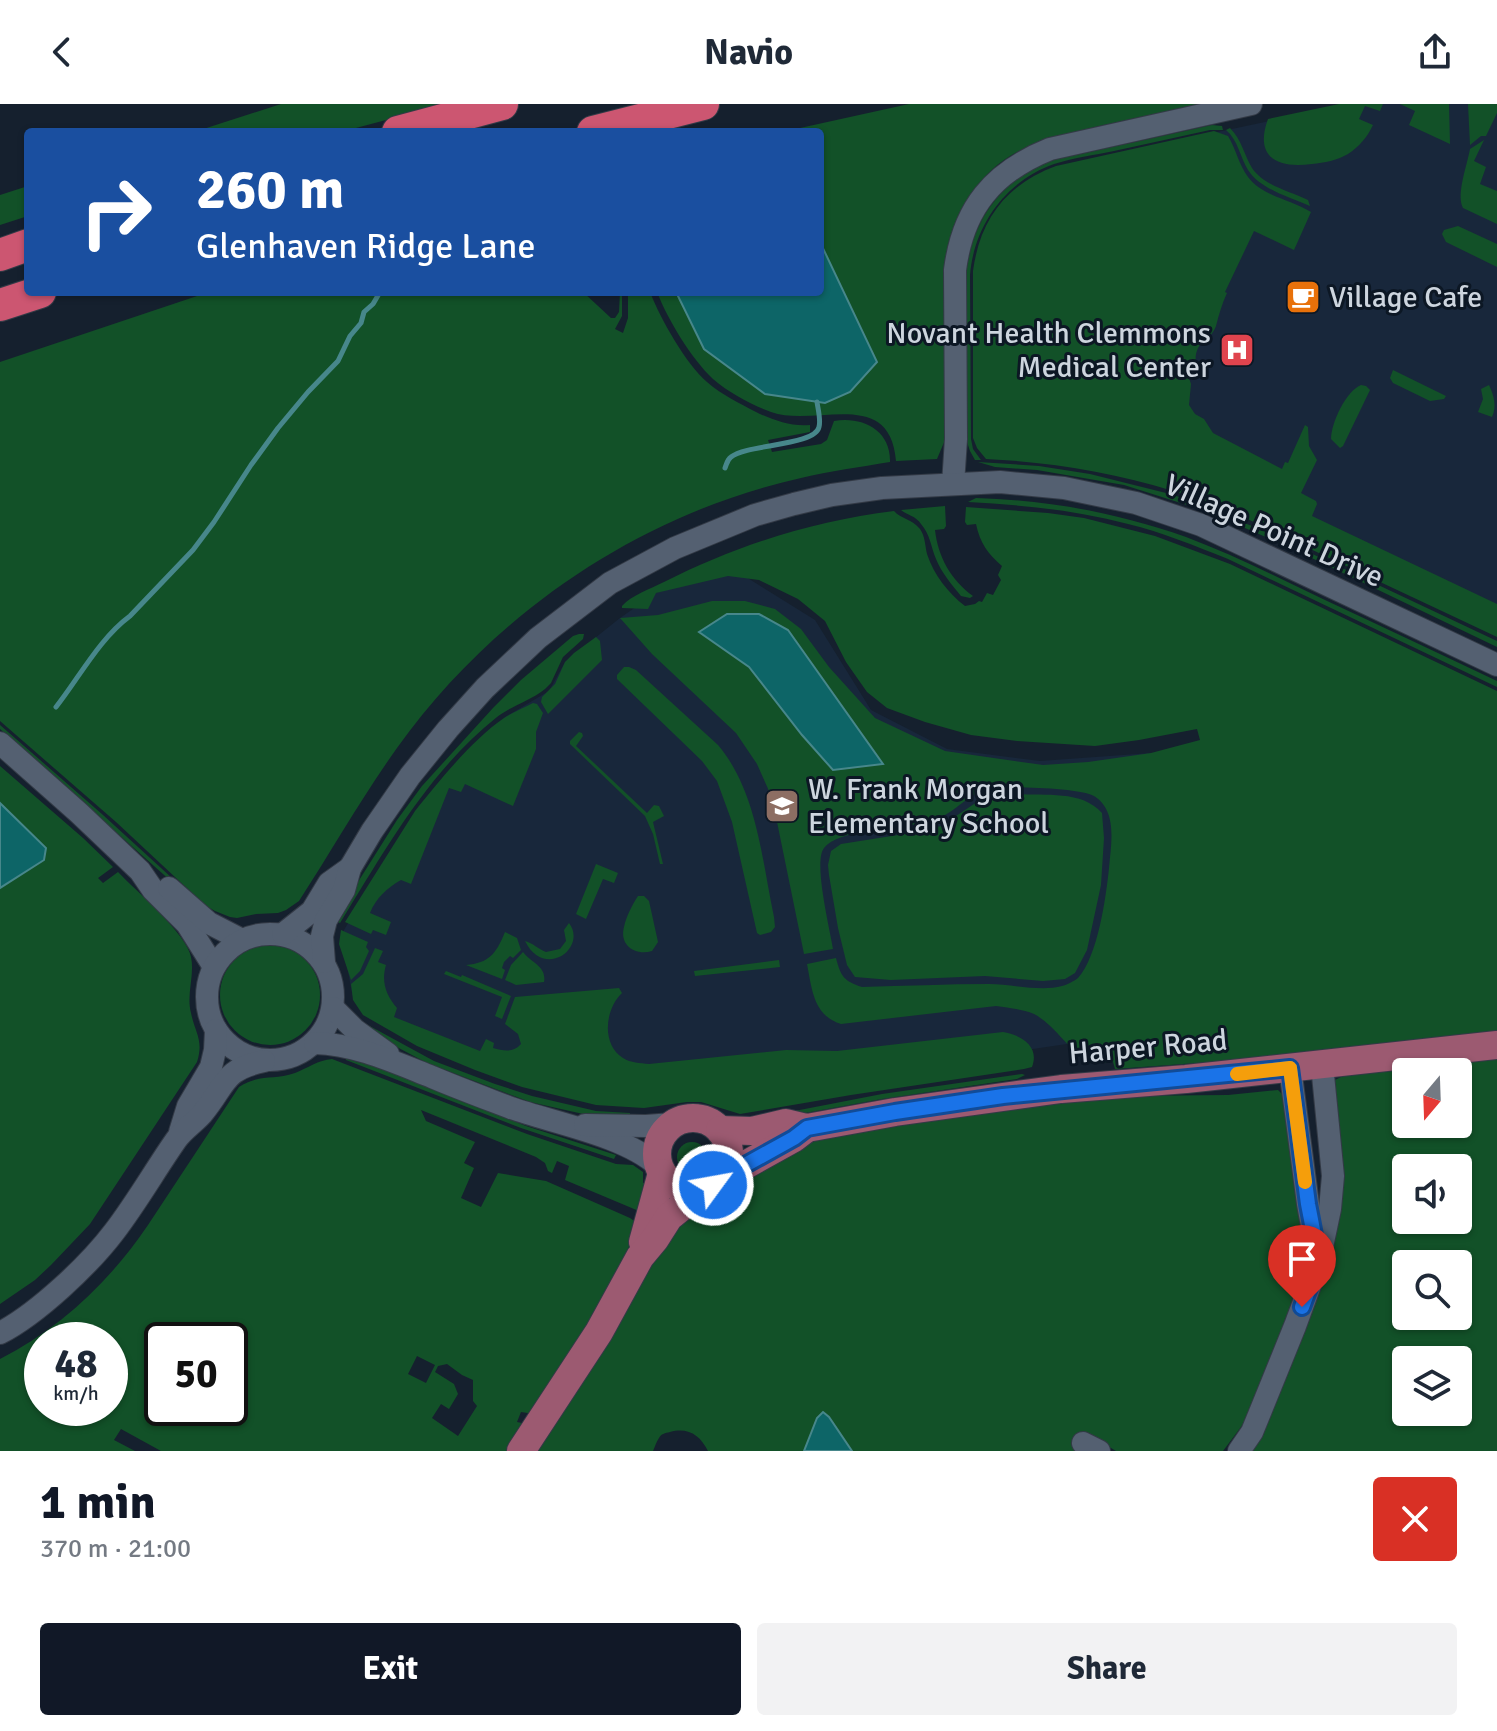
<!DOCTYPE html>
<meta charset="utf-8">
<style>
body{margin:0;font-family:Signika,sans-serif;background:#f2f2f3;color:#1f2937;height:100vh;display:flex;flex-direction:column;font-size:30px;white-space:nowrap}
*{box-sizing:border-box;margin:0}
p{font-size:26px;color:#747a83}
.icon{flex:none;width:44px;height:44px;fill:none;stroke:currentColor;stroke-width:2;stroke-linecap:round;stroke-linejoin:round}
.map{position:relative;height:1347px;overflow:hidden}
.drawer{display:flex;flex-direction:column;background:#fff;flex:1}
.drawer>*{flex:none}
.banner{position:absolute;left:24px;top:24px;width:800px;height:168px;border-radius:8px;box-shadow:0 2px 6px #0004;background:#1a4fa0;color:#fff;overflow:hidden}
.needle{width:52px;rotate:199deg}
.tools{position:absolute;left:1392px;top:954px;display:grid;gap:16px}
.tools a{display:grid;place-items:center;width:80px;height:80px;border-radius:8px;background:#fff;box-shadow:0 2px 6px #0004;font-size:40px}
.speed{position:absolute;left:24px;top:1218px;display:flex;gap:16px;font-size:40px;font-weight:700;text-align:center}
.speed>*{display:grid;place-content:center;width:104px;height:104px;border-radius:50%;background:#fff;box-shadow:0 2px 6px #0004;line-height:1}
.speed small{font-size:20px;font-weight:400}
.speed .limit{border:4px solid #111;border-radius:12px;background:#fff;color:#111}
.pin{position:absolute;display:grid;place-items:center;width:68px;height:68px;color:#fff;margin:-82px -34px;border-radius:50% 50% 50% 0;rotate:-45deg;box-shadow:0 0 8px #0007}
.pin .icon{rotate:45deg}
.me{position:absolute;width:88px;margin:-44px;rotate:58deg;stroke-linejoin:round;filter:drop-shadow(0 0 6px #0008)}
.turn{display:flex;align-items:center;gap:28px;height:168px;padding:0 40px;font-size:36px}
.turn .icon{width:104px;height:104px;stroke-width:2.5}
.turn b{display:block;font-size:56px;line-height:68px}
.round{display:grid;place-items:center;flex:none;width:84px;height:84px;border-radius:8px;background:#f2f2f3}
.overview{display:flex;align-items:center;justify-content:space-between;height:136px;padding:0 40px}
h1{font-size:48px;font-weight:800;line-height:60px;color:#111827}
.primary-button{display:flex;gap:16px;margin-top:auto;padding:16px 40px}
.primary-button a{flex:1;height:92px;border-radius:8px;background:#111827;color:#fff;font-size:32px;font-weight:800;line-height:92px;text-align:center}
.primary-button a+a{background:#f2f2f3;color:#1f2937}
header{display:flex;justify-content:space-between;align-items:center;height:104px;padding:0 40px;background:#fff;font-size:36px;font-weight:800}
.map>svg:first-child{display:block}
</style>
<header><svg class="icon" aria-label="back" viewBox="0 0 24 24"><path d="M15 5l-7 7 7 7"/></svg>Navio<svg class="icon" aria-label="share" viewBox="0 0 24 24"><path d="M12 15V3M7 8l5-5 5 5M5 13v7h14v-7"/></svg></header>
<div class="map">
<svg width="1497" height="1347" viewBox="0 0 1497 1347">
<rect width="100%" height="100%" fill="#15202e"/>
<!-- built -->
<g fill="#18273b">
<path d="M1351,0H1497V528L1206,387L992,121L1213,29Z"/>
<path d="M730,463L815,516L871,606L947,645L1040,657L1151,649L1087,937L743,988L598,983L456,943L353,894L341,831L396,739L505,613L549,587L565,558L620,514L656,489Z"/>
</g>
<!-- green -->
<g fill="#125128" fill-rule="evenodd">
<path d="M281,0H446L341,28H194Z"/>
<path d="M909,0H1200C1168,7 1136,14 1104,21C1076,28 1048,33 1021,46C980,65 954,110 946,153L945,336L937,355L896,357C890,282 815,324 771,308C752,301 729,289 713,275C691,254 668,216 657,188H820V28H782Z"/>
<path d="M1339,0H1383L1380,7L1365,2L1359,15L1373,21C1368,32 1359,43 1348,50C1338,56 1324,59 1312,60C1277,65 1254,53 1268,15Z"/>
<path d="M1400,0H1449L1450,40L1409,21L1415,7Z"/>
<path d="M1468,0H1497V9L1486,32H1481L1470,41Z"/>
<path d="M1212,21L1222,22L1223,26H1210C1178,33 1146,40 1114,47C1094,51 1073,54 1054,60C1006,77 974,121 970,171L971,335L973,345L981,356H975L970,347L966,335V170C973,114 1000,77 1053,56Z"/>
<path d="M1230,24C1242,36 1244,51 1252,64C1264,82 1290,87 1308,96L1310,102C1289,93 1260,85 1248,66C1240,53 1238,36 1226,26Z"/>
<path d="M1214,27L1228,32C1236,45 1239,61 1248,73C1262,92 1292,96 1311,108L1294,146L1254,127L1225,188L1227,189C1222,200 1219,210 1216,222C1210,239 1193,235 1196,262L1192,266L1189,274L1191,280L1189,301L1195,310L1204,315L1213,329L1282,365L1285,358L1288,359L1305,321L1308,323L1309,342L1317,356L1301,389L1316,397L1317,400L1312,412L1497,500V533C1440,506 1382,479 1325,452C1276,428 1226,403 1173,387C1112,368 1050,358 986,355L977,344L973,334V167C980,115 1007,80 1056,62Z"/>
<path d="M1484,36L1474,57L1486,63L1480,80L1497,87V120L1463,104C1456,90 1467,62 1470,45Z"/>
<path d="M28,82V112L0,121V91Z"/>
<path d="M1458,122L1497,140V163L1446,138L1442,130L1444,126Z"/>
<path d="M209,188H583L611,214H615L619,208L620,188H622V212L615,225L623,229L628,214V188H650C660,214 686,260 707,278C722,291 739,299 756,308C772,316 792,323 810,321V328L768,336L772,348L821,340L827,336L834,317C862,312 891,326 890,358C860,363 830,367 801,374C639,410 493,510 397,644C362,693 332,746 299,797L286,806L278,809L256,810L237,814L230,813L215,807L206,802L116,718L0,617V258Z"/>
<path d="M1393,266L1446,292L1444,295L1430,297L1393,279L1390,274Z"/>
<path d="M1361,281L1366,282L1370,286L1343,342L1340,344L1331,335C1331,319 1346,287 1361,281Z"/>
<path d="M1489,281C1494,292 1497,302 1492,313L1478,308L1483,295L1481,285Z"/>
<path d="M978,358L1039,362L1090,370L1174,391L1257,424L1497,537V543L1293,445L1206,407L1124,381L1037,366L995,363Z"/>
<path d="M976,394C1048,396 1118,409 1186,433C1234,451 1279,474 1325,496C1383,523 1440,550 1497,577V583L1228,455C1195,442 1162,428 1128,420C1075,406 1022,401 968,398Z"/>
<path d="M945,402L946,422L944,425L935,426C938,453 951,476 973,492L970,494L961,492C952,481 941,468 936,455C931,443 930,430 921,420C916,412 907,411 901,406Z"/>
<path d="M966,403L1048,409L1084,414L1155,432L1230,460L1497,587V929L1238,956L1115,965L1113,958C1105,958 1095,960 1088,957C1071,949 1055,921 1034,910C1022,905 1009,904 996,902L841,920C813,911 812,885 807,860L836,854C841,873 844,877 862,883C904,882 947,880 989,880C1011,880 1041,888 1062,882C1067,881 1074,877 1078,874C1098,852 1106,793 1109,764C1111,740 1118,707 1094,692C1081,684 1009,682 992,684C973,687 961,702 945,711C938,715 930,717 923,719C899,725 838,725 824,744C813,758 830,825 833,845L804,850L776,713L769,687L757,660L736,629L652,550L620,514L658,511L712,497H745L775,505L801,525L829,563L875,614L945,647L1043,661L1088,658L1151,649L1200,636L1197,625L1139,636L1095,642L1017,637L971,631L925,618L887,604L867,588L846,558L825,517L798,495L759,476L728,472L656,489L648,505L622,504V502C632,491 650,485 664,478C737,441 813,417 894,407C901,415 912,415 920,425C925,432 925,441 927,450C934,471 948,489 965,502L975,500L979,497L982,498L987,489L993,491L1001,476L998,471L1002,462C988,450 980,439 976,420L967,421L965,418ZM728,510H759L833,666L802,631L749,563L700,529Z"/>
<path d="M579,530H584L583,535L563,553L551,579L545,585C530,597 511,602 497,613C428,668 385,746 340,819L334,816L397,716L422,682L493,604L521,576L573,532Z"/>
<path d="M596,533L600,537L602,556L548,610L541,598L542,593L555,580L565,558L574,549Z"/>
<path d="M624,563H629L636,566L718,641C757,687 762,756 774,813L775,823L771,828L760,831L757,829L732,718L717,677L702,657L617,575V571Z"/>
<path d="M533,599L537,600L543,609L536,628V645L513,702L465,680L461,688L449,684L411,780L401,776C387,784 376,794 370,809L391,818L386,831L373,826L371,830L345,818L415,707C439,677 473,635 504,614C513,608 524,604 533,599Z"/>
<path d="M0,621L103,711L196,796L208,810L0,625Z"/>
<path d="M579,628L582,629L583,632L576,642L647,709L654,701L659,702L664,712L653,718L663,760H660L653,730L645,712L570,640V637Z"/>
<path d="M0,662L83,734L113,763L98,774L103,779L118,768C136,787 187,830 191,853C195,872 186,890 191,909C195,929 204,936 197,958L90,1120L51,1161L35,1176L0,1200V784L44,756L46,745L0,699Z"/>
<path d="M1017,690C1045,692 1082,686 1102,709L1104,734L1101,781L1087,846L1075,869L1065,875L1043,877L985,872L891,876L855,873L847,861L838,824L829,771L828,761L831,747L841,740L917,728L941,722L980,696L994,691Z"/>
<path d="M596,760L618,769L614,779L603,775L586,815L576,810Z"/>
<path d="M638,792H644L649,797L658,838L652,847C636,852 619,842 624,823C626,813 632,801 638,792Z"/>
<path d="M569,819C588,844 544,876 525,837C533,839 538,845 546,848L560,845L566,837L564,826Z"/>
<path d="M341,826L368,838L366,843L369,847L360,867L351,876L339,840Z"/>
<path d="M505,828L517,834L521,846L513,854L510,852L504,858L502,864L505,866L502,875L466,861C489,859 496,850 505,828Z"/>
<circle cx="270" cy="891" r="50"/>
<path d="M375,844L383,847L378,858L386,861C381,878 386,891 397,904L394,913L480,947L486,935L494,939L493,944C504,947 513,949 521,940L518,930L505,920L515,893L619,884L622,889C605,905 601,940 623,954C631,959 640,959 649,960L786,946L837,947L1003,928C1021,931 1040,942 1032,963L1024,965L851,991L740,1010L701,998H687L644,1004L596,1001L522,983L475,966L417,942L363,911L353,896L351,880L363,870Z"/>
<path d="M523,848C531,859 547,862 544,878L516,881L505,876L511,861Z"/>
<path d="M779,856L780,863L695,872L694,867Z"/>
<path d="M446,867L461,873L462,871L511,892L502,915L495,912L502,893L444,870Z"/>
<path d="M366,920L434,957L495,980L532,992L596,1007L630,1009V1013L592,1012L530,998L427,959L363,925Z"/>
<path d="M1497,949V1347H1249L1315,1190L1332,987L1335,976L1345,971ZM1406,968H1458V1020H1406ZM1406,1064H1458V1116H1406ZM1406,1160H1458V1212H1406ZM1406,1256H1458V1308H1406Z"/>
<path d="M350,952L526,1022L616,1051L614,1055L521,1024L346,956V953Z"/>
<path d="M332,955L527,1030L616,1060L633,1061L643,1068V1079H647L646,1066L638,1059L629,1056V1051L648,1060L646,1110L565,1076L569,1062L557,1057L552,1069L548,1067L545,1059L536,1053L421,1006L426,1017L475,1038L464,1059L474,1064L461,1094L481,1103L498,1069L546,1077L630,1114L640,1121L599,1202L534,1310L521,1308L517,1318L522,1319L525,1325L510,1347H161L121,1325L114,1336L135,1347H0V1255C61,1224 110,1177 148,1121L239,983C261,969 273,977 295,969C308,964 318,956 332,955ZM42,1236H110V1304H42ZM162,1236H230V1304H162ZM417,1252L435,1261L426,1279L408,1270ZM447,1260L462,1271L473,1276V1297L477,1302L458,1332L432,1314L441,1300L449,1305L458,1290L454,1280L435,1268L438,1262Z"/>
<path d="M1022,970L1025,971L1017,975L882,995L778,1014L779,1010L882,990Z"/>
<path d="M1278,986L1285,993L1306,1139L1300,1180L1262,1277L1244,1319L1223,1347H1116L1096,1335L1083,1331L1075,1347H852L829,1313L817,1314L804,1347H708C700,1331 688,1323 670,1328C665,1329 661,1330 659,1334C656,1338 655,1343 653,1347H530L625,1206L650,1165L667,1130L711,1093L786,1045L845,1027L1116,992L1228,991Z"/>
<circle cx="692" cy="1053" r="15"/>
</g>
<!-- water -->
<g fill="#0d6567" stroke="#47878b" stroke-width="2">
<path d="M820,138L877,258L850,288L825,299L765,290L704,245L676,188H820Z"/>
<path d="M727,510H759L788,526L883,660L833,666L802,631L749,563L699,528Z"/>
<path d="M0,699L46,744L44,756L0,784Z"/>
<path d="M823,1308L829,1313L852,1347H804L817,1314Z"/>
</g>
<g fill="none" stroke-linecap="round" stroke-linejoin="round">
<!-- stream -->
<g stroke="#47878b" stroke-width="5">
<path d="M725,364C727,359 727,356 731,353C747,340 815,342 819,323C821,316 818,305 817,298"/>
<path d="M56,603C79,574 99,535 130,512L193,446L214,418L251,361L278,324L308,288L338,257L350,232L361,219L364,208L373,200L380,188"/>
</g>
<!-- minor casing -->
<g stroke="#333a46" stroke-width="24">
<g id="minor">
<path d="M953,380L956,335L955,166C963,104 993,68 1050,45L1251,0"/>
<path d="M0,639L79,709L140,767L153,786L187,820L214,863"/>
<path d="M169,784L209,819L242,836"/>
<circle cx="270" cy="893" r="63"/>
<path d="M283,830L312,807L329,779L350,764"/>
<path d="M324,858L322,832L326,816L344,786L350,764L372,727L410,672L448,625L485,584L538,534L610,479L675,444L755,411L794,400L832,391L882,384L1000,378L1064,384L1136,399L1201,421L1497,561"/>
<path d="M333,904L355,926L388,950"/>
<path d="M315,939C355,940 394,958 432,973C458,984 485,994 511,1004C554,1019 626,1032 658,1062"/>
<path d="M1290,964L1308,1100L1316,1144"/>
<path d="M585,1021L646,1022L673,1020"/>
<path d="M180,1028L188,1002L211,963L215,946L216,926"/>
<path d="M0,1229C37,1210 89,1161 114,1128C137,1098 155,1066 176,1036C183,1026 194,1019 202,1010C227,980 222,966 264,957"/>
<path d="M1083,1339L1099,1347"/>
<path d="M1239,1347L1252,1328L1261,1306L1295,1222L1319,1157L1330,1105L1333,1072L1322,961"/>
</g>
</g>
<!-- major casing -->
<g stroke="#333a46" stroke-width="30">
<g id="major">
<circle cx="693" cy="1050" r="36"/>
<path d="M720,1026L752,1027L786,1019L807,1024L895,1008L1061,985L1186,975L1497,941"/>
<path d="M720,1075L794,1034L807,1024"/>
<path d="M643,1138L662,1069"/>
<path d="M521,1347L599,1228L640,1153L655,1135L669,1113L705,1084"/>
</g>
</g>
<!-- highway casing -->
<g stroke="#333a46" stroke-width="34">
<g id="highway">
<path d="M398,28L502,0"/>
<path d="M593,28L703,0"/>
<path d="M0,151L28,141"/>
<path d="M0,201L40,188"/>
</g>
</g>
<!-- minor -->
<use href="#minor" stroke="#546071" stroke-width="22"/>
<!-- major -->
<use href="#major" stroke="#9c5a71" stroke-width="28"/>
<!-- highway -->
<use href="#highway" stroke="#cc5671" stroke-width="32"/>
</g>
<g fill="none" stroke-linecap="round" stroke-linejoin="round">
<!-- route casing -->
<g stroke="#114b97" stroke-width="20">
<path id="route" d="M713,1081L720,1075L794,1034L807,1024L895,1008L1003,992L1290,964L1308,1100L1319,1157L1302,1203"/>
</g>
<!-- route -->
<use href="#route" stroke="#1a73e8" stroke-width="14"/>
<!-- slow -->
<path stroke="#f59e0b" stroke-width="14" d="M1237,970L1290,964L1305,1078"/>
</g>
<!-- icons -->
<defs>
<g id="cafe-square" transform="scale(1.8)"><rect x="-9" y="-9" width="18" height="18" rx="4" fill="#e8710a" stroke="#0c1724"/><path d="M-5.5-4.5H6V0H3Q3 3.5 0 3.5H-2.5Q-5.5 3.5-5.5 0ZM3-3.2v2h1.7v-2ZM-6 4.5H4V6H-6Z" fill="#fff"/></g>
<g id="hospital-square" transform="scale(1.8)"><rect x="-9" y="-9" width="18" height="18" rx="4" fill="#e0444e" stroke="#0c1724"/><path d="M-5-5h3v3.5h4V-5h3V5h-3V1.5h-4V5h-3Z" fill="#fff"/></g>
<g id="school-square" transform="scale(1.8)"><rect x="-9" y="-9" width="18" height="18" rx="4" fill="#8d6e63" stroke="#0c1724"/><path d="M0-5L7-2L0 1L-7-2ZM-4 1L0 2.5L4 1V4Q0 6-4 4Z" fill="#fff"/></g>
</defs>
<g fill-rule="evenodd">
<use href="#cafe-square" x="1303" y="193"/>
<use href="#hospital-square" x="1237" y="246"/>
<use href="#school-square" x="782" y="702"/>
</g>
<g text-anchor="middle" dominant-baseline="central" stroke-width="6" stroke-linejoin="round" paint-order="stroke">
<!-- poi labels -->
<g font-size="30" fill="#cdd5de" stroke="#0c1724" text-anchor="start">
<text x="1329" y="193">Village Cafe</text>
<text x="1211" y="229" text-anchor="end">Novant Health Clemmons<tspan x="1211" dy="34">Medical Center</tspan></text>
<text x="808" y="685">W. Frank Morgan<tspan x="808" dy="34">Elementary School</tspan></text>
</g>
<!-- street labels -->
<g font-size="30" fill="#cdd5de" stroke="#0c1724">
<text transform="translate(1274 427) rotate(24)">Village Point Drive</text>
<text transform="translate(1148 943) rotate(-5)">Harper Road</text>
</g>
</g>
</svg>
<div class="tools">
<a><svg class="needle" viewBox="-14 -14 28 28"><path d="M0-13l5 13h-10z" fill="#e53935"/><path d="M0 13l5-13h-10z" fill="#747a83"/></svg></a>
<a><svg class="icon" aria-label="sound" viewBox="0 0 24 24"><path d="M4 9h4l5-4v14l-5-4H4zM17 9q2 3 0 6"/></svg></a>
<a><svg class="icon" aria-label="search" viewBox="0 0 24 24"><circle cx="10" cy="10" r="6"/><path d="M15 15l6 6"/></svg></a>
<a><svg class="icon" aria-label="layers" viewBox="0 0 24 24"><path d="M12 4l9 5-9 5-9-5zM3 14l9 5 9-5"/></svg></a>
</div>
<div class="speed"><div>48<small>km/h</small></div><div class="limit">50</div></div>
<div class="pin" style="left:1302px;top:1203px;background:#d93025"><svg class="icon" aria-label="arrive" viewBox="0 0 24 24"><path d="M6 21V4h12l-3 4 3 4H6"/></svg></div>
<svg class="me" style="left:713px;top:1081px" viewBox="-20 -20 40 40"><circle r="17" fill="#1a73e8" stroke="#fff" stroke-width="3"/><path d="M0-11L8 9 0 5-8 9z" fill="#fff"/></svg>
<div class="banner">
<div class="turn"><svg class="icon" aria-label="right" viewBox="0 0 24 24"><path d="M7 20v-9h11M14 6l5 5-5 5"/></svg><div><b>260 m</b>Glenhaven Ridge Lane</div></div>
</div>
</div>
<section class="drawer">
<div class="overview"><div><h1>1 min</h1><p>370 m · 21:00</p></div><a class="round" style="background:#d93025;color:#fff"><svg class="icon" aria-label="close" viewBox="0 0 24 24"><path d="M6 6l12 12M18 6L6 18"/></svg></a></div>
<div class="primary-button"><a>Exit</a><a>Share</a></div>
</section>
